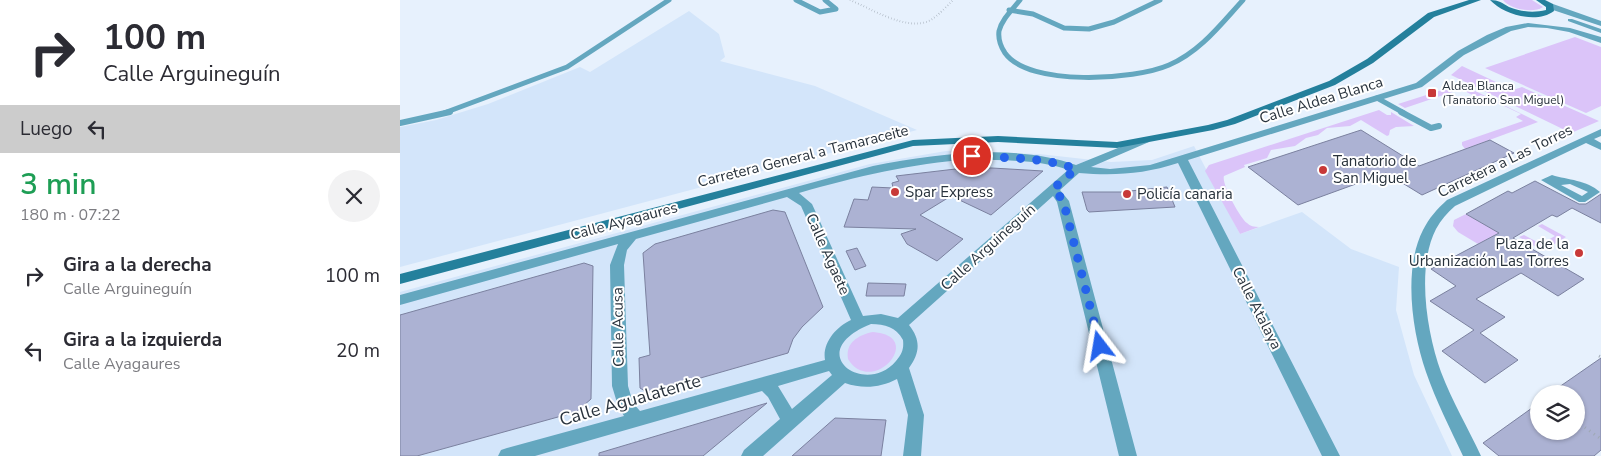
<!DOCTYPE html>
<html lang="es">
<meta charset="utf-8">
<style>
body{margin:0;font-family:"Nunito Sans",sans-serif;background:#f2f2f3;color:#2b2b33;height:100vh;display:flex;flex-direction:column;font-size:19px;white-space:nowrap}
*{box-sizing:border-box;margin:0}
p{font-size:16px;color:#7c7c81}
.icon{flex:none;width:28px;height:28px;fill:none;stroke:currentColor;stroke-width:2;stroke-linecap:round;stroke-linejoin:round}
.map{position:relative;flex:1;overflow:hidden}
.side{display:flex;flex-direction:column;background:#fff;width:400px}
.side>*{flex:none}
.hud{background:#fff;color:#2b2b33;overflow:hidden}
.controls{position:absolute;left:1130px;top:385px;display:grid;gap:10px}
.controls a{display:grid;place-items:center;width:55px;height:55px;border-radius:50%;background:#fff;box-shadow:0 1px 4px #0004;font-size:25px}
.pin{position:absolute;display:grid;place-items:center;width:42px;height:42px;color:#fff;margin:-21px;border:2px solid #fff;border-radius:50%;box-shadow:0 1px 5px #0007}
.me{position:absolute;width:55px;margin:-28px;rotate:346deg;stroke-linejoin:round;filter:drop-shadow(0 0 4px #0008)}
.turn{display:flex;align-items:center;gap:18px;height:105px;padding:0 20px;font-size:22px}
.turn .icon{width:65px;height:65px;stroke-width:2.5}
.turn b{display:block;font-size:35px;line-height:42px}
.then{display:flex;align-items:center;height:48px;padding:0 20px;background:#0003;gap:10px;font-size:19px}
.round{display:grid;place-items:center;flex:none;width:52px;height:52px;border-radius:26px;background:#f2f2f3}
.headline{display:flex;align-items:center;justify-content:space-between;height:85px;padding:0 20px}
h1{font-size:30px;font-weight:600;line-height:38px;color:#1e9e55}
ul{padding:0;list-style:none}
li{display:flex;align-items:center;gap:15px;height:75px;padding:0 20px}
li div{flex:1}
li b{display:block;font-size:19px}
li em{font-style:normal}
main{display:flex;flex:1;min-height:0}
.map>svg:first-child{display:block}
</style>
<main>
<section class="side">
<div class="hud">
<div class="turn"><svg class="icon" aria-label="right" viewBox="0 0 24 24"><path d="M7 20v-9h11M14 6l5 5-5 5"/></svg><div><b>100 m</b>Calle Arguineguín</div></div>
<div class="then">Luego<svg class="icon" aria-label="left" viewBox="0 0 24 24"><path d="M17 20v-9H6M10 6l-5 5 5 5"/></svg></div>
</div>
<div class="headline"><div><h1>3 min</h1><p>180 m · 07:22</p></div><a class="round"><svg class="icon" aria-label="close" viewBox="0 0 24 24"><path d="M6 6l12 12M18 6L6 18"/></svg></a></div>
<ul>
<li><svg class="icon" aria-label="right" viewBox="0 0 24 24"><path d="M7 20v-9h11M14 6l5 5-5 5"/></svg><div><b>Gira a la derecha</b><p>Calle Arguineguín</p></div><em>100 m</em></li>
<li><svg class="icon" aria-label="left" viewBox="0 0 24 24"><path d="M17 20v-9H6M10 6l-5 5 5 5"/></svg><div><b>Gira a la izquierda</b><p>Calle Ayagaures</p></div><em>20 m</em></li>
</ul>
</section>
<div class="map">
<svg width="1201" height="456" viewBox="0 0 1201 456">
<rect width="100%" height="100%" fill="#e7f1fd"/>
<!-- built -->
<g fill="#d3e5fa">
<path d="M289,11L319,34L325,57L320,61L415,86L517,130L0,267V127L36,120L88,104L180,67L190,72Z"/>
<path d="M794,146L840,234L902,212L951,249L999,267L996,310L1014,375L1052,456H0V292L470,164L546,151L639,154L711,162L752,160Z"/>
</g>
<!-- green -->
<g fill="#dbc4f9">
<path d="M1103,0H1132L1143,7C1133,14 1110,9 1103,0Z"/>
<path d="M1175,37L1201,47V106L1186,113L1085,68Z"/>
<path d="M1062,66L1113,90L1122,87L1199,121L1171,133L1051,75Z"/>
<path d="M1061,84L1138,122L1065,149L1062,145V142L1123,121L1116,117L1121,114L1081,95L1076,97L1061,89L1005,108L998,104Z"/>
<path d="M979,110L987,115H991V112L1014,126L996,127L990,130L989,135L987,136L961,120L950,126L927,128L918,135L906,138L895,146L871,150L867,158L844,165L845,167L824,176C821,183 840,218 847,223C850,226 854,227 859,227L840,234L805,171L809,165Z"/>
<path d="M1066,214L1099,233L1078,244L1058,232L1053,226L1054,220Z"/>
<path d="M1142,224L1166,237L1143,251L1119,237L1124,235L1141,244L1155,236L1138,226Z"/>
<path d="M473,332C527,336 472,398 448,359C445,343 458,335 473,332Z"/>
</g>
<!-- building -->
<g fill="#acb2d3" stroke="#7b819f">
<path d="M961,130L1019,166L1090,140L1114,153L1022,195L986,173L898,205L848,167Z"/>
<path d="M564,168H592L643,171L591,215L551,196L520,215L563,239L537,261L507,244L501,234L516,229L444,227L454,199L468,200L472,187L493,188L492,183L499,181L496,176Z"/>
<path d="M1135,181L1179,204H1186L1201,194V223L1172,208L1157,217L1152,215L1113,238L1184,279L1158,296L1121,273L1076,299L1105,317L1080,333L1118,360L1085,383L1042,351L1074,330L1030,301L1056,286L1031,269L1099,233L1066,214L1108,191L1112,193Z"/>
<path d="M767,187L775,207L689,212L687,210L682,192H721Z"/>
<path d="M373,210L385,212L423,307L402,327L393,339L388,353L248,393L240,388L239,358L250,355L243,253L255,244Z"/>
<path d="M457,248L466,266L455,270L446,251Z"/>
<path d="M184,263L193,266L191,399L176,412L17,456H0V315Z"/>
<path d="M468,283L506,284L504,296H466Z"/>
<path d="M1201,358V450L1194,456H1099L1083,443L1139,403V431H1176V394H1149Z"/>
<path d="M367,403L303,456H199V453Z"/>
<path d="M435,418L486,420L481,456H392Z"/>
</g>
<g fill="none" stroke-linecap="round" stroke-linejoin="round">
<!-- path-far1 -->
<path stroke="#9fa9b4" stroke-width="2" stroke-dasharray="0.5 2.5" stroke-linecap="butt" d="M450,0C472,9 506,31 529,21C538,16 546,7 553,0"/>
<!-- path -->
<g stroke="#9fa9b4" stroke-width="3" stroke-dasharray="1 4.5" stroke-linecap="butt">
<path d="M1199,356L1201,357"/>
<path d="M1176,421L1201,439"/>
</g>
<!-- service-far1 -->
<g stroke="#64a7bf" stroke-width="5">
<path d="M396,0L420,12L436,9L425,0"/>
<path d="M620,0C612,10 602,19 599,31C598,39 601,47 605,53C629,87 735,80 769,65C800,52 821,24 843,0"/>
<path d="M609,10L633,14L664,28L689,29L714,22L760,0"/>
<path d="M977,98L1004,113"/>
<path d="M44,113L167,67L269,0"/>
</g>
<!-- service -->
<g stroke="#64a7bf" stroke-width="6">
<path d="M1001,112L1031,128L1039,126"/>
<path d="M0,123L50,112"/>
</g>
<!-- pedestrian -->
<g fill="#64a7bf" fill-rule="evenodd">
<path d="M1168,19H1172L1201,29V33L1168,21Z"/>
<path d="M1152,175C1168,180 1187,180 1200,192L1185,202H1179L1141,180ZM1170,184L1188,192L1182,196L1161,185Z"/>
</g>
<!-- minor -->
<g fill="#64a7bf" fill-rule="evenodd">
<path d="M1147,4H1153L1201,21V26L1147,8Z"/>
<path d="M1128,23L1170,28L1201,37V43L1169,32L1147,28L1128,27L1111,31L1064,55L1022,87L788,160L940,456H922L778,163C744,174 715,176 679,173L660,190L669,201L737,456H719L657,202L653,196L509,325C521,340 520,353 509,368L524,415L521,456H503L508,415L497,379C480,388 462,389 445,383L363,456H341L344,450L380,419L368,397L362,391L135,456H98L101,450L107,448L224,416L218,406L212,386L210,265L218,244L0,305V295L473,166C536,154 615,143 676,165L745,137L750,140L749,142L691,167L710,169L750,165L1016,83L1058,51L1087,35L1106,27ZM572,159C604,161 638,159 668,170L498,318L481,314L463,316L412,204L399,193C459,176 509,164 572,159ZM387,197L401,206L451,320C436,327 422,343 425,360L240,411L233,403L228,386L224,265L227,250L236,239ZM471,324C485,324 496,327 503,340C504,349 502,354 496,361C465,398 401,352 471,324ZM429,371L432,375L392,409L378,386Z"/>
<path d="M1201,129V136L1194,139L1201,143V150L1186,143L1055,206C1047,213 1041,220 1036,229C1016,268 1027,333 1041,372C1052,401 1068,428 1081,456H1063C1050,428 1036,401 1026,372C1012,332 1003,269 1023,230C1029,218 1037,209 1047,200Z"/>
</g>
<!-- secondary -->
<g fill="#24809c" fill-rule="evenodd">
<path d="M1069,0H1081L1034,17L973,63L935,85L835,124L813,130L717,148L598,142L513,146L0,284V274L513,140L598,136L717,142L808,125L827,120L929,81L967,59L1028,13Z"/>
<path d="M1090,0C1099,0 1102,3 1109,7C1121,12 1134,13 1146,10V7L1136,0H1145L1153,4L1154,11C1137,24 1104,15 1090,0Z"/>
</g>
</g>
<g fill="none" stroke-linecap="round" stroke-linejoin="round">
<!-- route -->
<path stroke="#2563eb" stroke-width="9" stroke-dasharray="0 16.2" d="M572,156C607,158 643,157 676,169L653,189L663,200L700,346"/>
</g>
<!-- markers -->
<g fill="#c83938" stroke="#fff" stroke-width="2">
<rect x="1027" y="88" width="10" height="10" rx="2.5"/>
<circle cx="923" cy="170" r="5"/>
<circle cx="495" cy="192" r="5"/>
<circle cx="727" cy="194" r="5"/>
<circle cx="1179" cy="253" r="5"/>
</g>
<g text-anchor="middle" dominant-baseline="central" stroke-width="4" stroke-linejoin="round" paint-order="stroke">
<!-- far-poi labels -->
<g font-size="12" fill="#28323c" stroke="#fff" text-anchor="start">
<text x="1042" y="86">Aldea Blanca<tspan x="1042" dy="14">(Tanatorio San Miguel)</tspan></text>
</g>
<!-- street labels -->
<g font-size="15" fill="#28323c" stroke="#fff">
<text transform="translate(921 100) rotate(-17)">Calle Aldea Blanca</text>
<text transform="translate(403 156) rotate(-14)">Carretera General a Tamaraceite</text>
<text transform="translate(1105 161) rotate(-26)">Carretera a Las Torres</text>
<text transform="translate(224 221) rotate(-15)">Calle Ayagaures</text>
<text transform="translate(588 247) rotate(-42)">Calle Arguineguín</text>
<text transform="translate(428 254) rotate(66)">Calle Agaete</text>
<text transform="translate(857 308) rotate(63)">Calle Atalaya</text>
<text transform="translate(218 327) rotate(-91)">Calle Acusa</text>
</g>
<!-- poi labels -->
<g font-size="15" fill="#28323c" stroke="#fff" text-anchor="start">
<text x="933" y="161">Tanatorio de<tspan x="933" dy="17">San Miguel</tspan></text>
<text x="505" y="192">Spar Express</text>
<text x="737" y="194">Policía canaria</text>
<text x="1169" y="244" text-anchor="end">Plaza de la<tspan x="1169" dy="17">Urbanización Las Torres</tspan></text>
</g>
<!-- near-street labels -->
<g font-size="18" fill="#28323c" stroke="#fff">
<text transform="translate(230 400) rotate(-16)">Calle Agualatente</text>
</g>
</g>
</svg>
<div class="controls">
<a><svg class="icon" aria-label="layers" viewBox="0 0 24 24"><path d="M12 4l9 5-9 5-9-5zM3 14l9 5 9-5"/></svg></a>
</div>
<div class="pin" style="left:572px;top:156px;background:#d93025"><svg class="icon" aria-label="arrive" viewBox="0 0 24 24"><path d="M6 21V4h12l-3 4 3 4H6"/></svg></div>
<svg class="me" style="left:700px;top:346px" viewBox="-20 -20 40 40"><path d="M0-17L14 15 0 8-14 15z" fill="#2563eb" stroke="#fff" stroke-width="4"/></svg>
</div>
</main>
